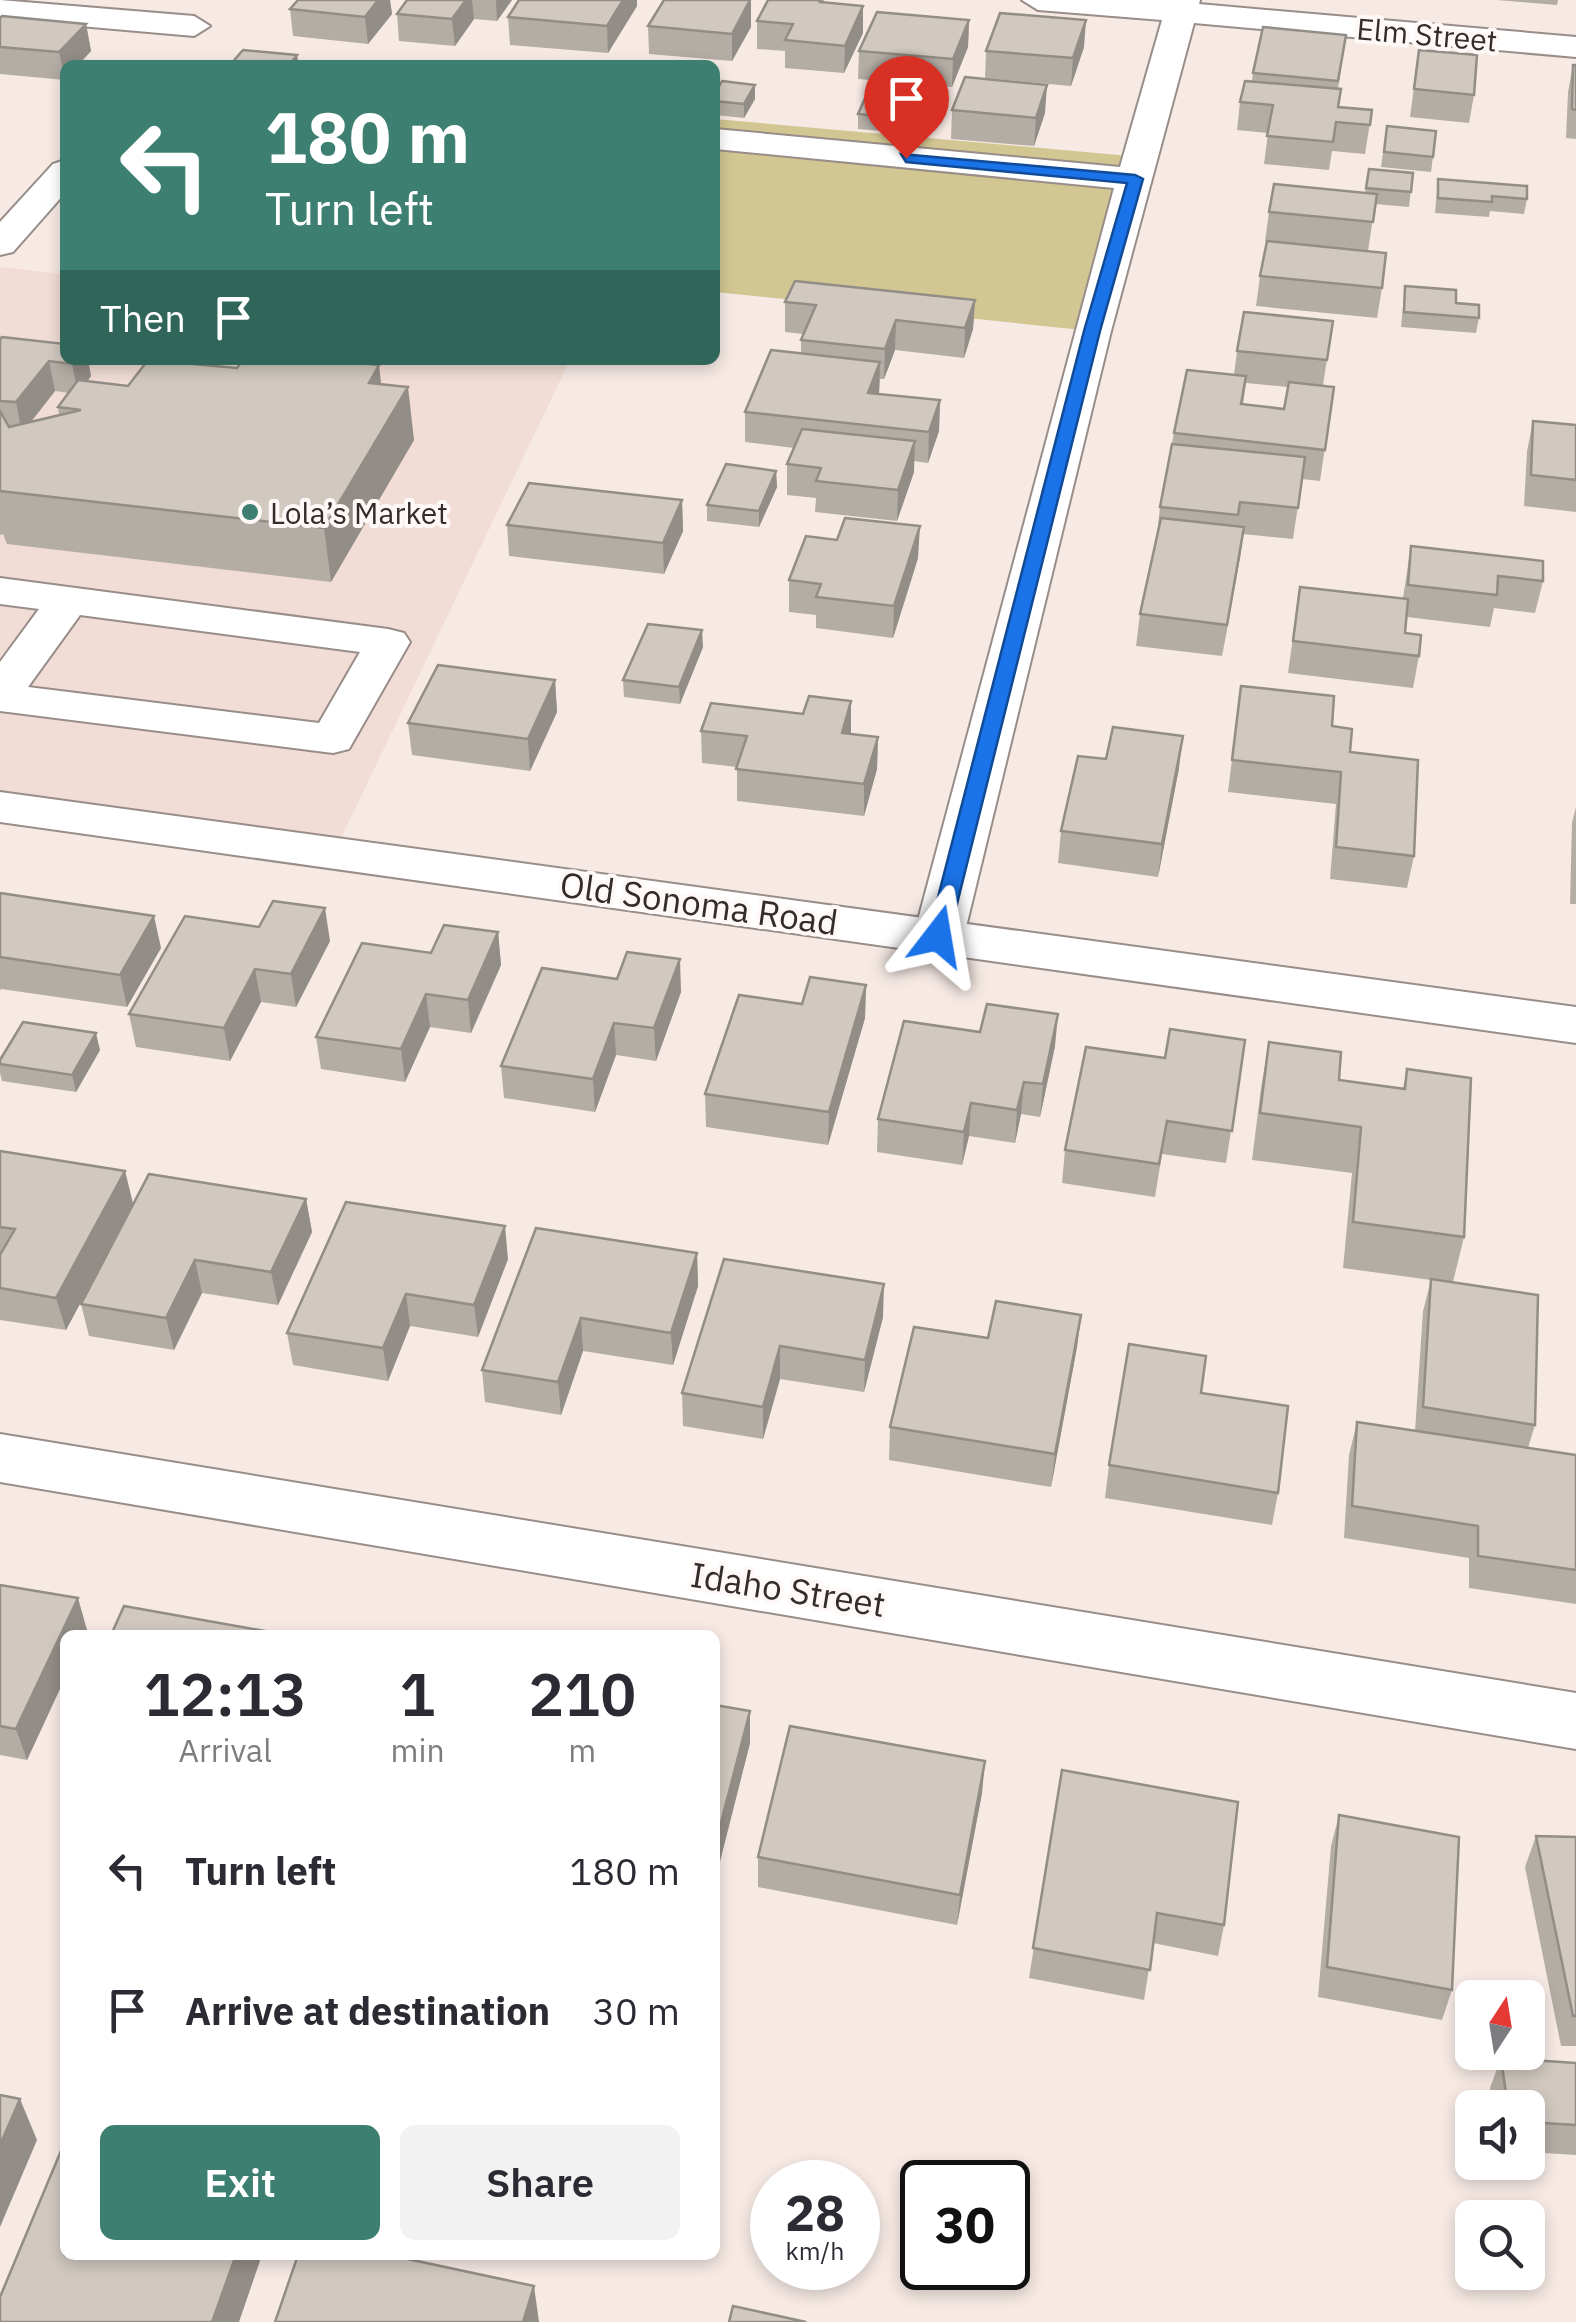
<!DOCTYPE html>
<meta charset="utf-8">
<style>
body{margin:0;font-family:"IBM Plex Sans",sans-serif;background:#f2f2f3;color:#2b2b33;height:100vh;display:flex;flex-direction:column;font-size:38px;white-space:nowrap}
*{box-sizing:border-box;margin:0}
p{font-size:32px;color:#7c7c81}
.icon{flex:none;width:55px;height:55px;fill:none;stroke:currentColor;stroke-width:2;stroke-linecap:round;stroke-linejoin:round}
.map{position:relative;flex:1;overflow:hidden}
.panel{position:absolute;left:60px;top:1630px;width:660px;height:630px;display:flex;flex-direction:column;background:#fff;border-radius:15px;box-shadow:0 5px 15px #0003}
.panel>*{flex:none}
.top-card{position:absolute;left:60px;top:60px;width:660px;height:305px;border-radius:15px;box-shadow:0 5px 15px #0003;background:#3d7f70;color:#fff;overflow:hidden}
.needle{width:65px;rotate:12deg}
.fabs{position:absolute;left:1455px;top:1980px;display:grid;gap:20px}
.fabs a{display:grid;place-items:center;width:90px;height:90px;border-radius:15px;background:#fff;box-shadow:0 5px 15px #0003;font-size:50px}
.speed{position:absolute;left:750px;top:2160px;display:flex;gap:20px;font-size:50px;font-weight:700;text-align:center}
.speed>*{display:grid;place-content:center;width:130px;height:130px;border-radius:50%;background:#fff;box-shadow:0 5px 15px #0003;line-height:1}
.speed small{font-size:25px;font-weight:400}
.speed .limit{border:5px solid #111;border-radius:15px;background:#fff;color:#111}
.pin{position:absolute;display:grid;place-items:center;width:85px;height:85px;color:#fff;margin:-102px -42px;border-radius:50% 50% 50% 0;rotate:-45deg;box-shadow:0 0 10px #0007}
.pin .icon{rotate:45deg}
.me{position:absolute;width:110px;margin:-55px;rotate:14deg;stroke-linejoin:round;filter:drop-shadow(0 0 8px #0008)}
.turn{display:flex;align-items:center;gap:35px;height:210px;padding:0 40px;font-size:45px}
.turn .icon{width:130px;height:130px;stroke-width:2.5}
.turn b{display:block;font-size:70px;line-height:85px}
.then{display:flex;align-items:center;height:95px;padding:0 40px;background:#0003;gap:20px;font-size:38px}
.eta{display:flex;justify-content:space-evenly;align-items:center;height:170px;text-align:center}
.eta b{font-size:60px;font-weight:600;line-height:70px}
.cta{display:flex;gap:20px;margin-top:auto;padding:20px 40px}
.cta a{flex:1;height:115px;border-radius:15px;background:#3d7f70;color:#fff;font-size:40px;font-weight:600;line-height:115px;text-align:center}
.cta a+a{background:#f2f2f3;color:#2b2b33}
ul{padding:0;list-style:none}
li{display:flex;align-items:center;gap:30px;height:140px;padding:0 40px}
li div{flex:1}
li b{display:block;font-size:38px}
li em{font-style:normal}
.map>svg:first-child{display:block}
</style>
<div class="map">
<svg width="1576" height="2322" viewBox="0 0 1576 2322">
<rect width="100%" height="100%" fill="#f7eae5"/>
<!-- built -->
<path fill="#f1ddd5" d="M0,267L65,274V360H570L334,853L0,807Z"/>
<!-- green -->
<path fill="#d2c793" d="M715,119L1141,157L1092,331L715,292Z"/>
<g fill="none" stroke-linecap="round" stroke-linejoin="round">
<!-- minor casing -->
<g stroke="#988d88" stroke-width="4">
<g id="minor">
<path d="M0,0L194,16L210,26L194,36L0,19Z"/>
<path d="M1022,0H1200L1199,4L1576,37V57L1194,23L1111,331L964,935L957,947L939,951L921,947L914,935L1114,188L715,149V129L1120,167L1162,20L1038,10Z"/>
<path d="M65,160V193L13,252L0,255V222L53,164Z"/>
<path d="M0,578L388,629L404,633L410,642L349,749L333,753L0,711V662L39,609L0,604ZM80,615L360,652L319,723L28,687Z"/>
<path d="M0,1434L1576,1693V1749L0,1482Z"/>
</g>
</g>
<!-- major casing -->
<g stroke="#988d88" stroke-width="4">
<path id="major" d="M0,792L1576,1007V1043L0,822Z"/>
</g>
<!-- minor -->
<use href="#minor" fill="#fff" fill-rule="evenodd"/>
<!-- major -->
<use href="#major" fill="#fff" fill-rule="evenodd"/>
</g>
<!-- wall -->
<g fill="#b4ada5" fill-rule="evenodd">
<path d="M298,0H390L392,14L368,44L293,36L290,9Z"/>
<path d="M407,0H512L497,21L474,19L455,46L399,41L397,14Z"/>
<path d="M768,0H824V2L863,6V33L844,73L785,68V51L757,49V21Z"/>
<path d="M1497,0H1558L1557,5Z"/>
<path d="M637,6L608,53L510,45L508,17Z"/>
<path d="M0,18L86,24L91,51L65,80L0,74Z"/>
<path d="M969,20L968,47L952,87L858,79L859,51Z"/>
<path d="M648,26L751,27L732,61L649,54Z"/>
<path d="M1346,35L1338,89L1339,107L1372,110L1365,154L1332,151L1329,170L1264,164L1268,133L1237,130L1240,102L1252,81L1253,73Z"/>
<path d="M1084,47L1071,86L985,78L986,51Z"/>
<path d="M1419,50L1474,95L1469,123L1410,117Z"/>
<path d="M1573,65H1576V139L1566,138L1568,92Z"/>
<path d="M939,91V106L927,135L858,129V114Z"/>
<path d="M715,93L755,99L744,118L715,115Z"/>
<path d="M952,110L1045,113L1034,146L951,139Z"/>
<path d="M1387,126L1433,157L1431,172L1381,167Z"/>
<path d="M1369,169L1413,173L1409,207L1375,204L1368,251L1265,241L1269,212L1365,193Z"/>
<path d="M1438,179L1527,199L1524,214L1490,211L1489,217L1435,213Z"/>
<path d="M1260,276L1382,288L1377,318L1256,306Z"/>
<path d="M1405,286L1456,303L1479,318L1476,333L1401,327Z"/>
<path d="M975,300L973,329L964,358L895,350L884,379H880L879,394L940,400L939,431L928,463L914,461V472L897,521L815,512L816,498L787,495V464L794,448L745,442V412L801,353V340L803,334L785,332V302Z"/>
<path d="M1333,321L1323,385L1334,387L1320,481L1302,479L1293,539L1243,534L1222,656L1136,646L1140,614L1157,534L1160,507L1174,433L1234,375L1237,351ZM1246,383L1288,387L1284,409L1243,405Z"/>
<path d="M0,339L65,360H88L91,376L87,382L128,386L381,384L414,440L331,582L7,544L3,534L0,535ZM55,391L69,393L58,407L59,415L31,422Z"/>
<path d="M1533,421L1576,425V512L1524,506L1527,451Z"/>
<path d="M776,471L777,487L759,527L707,521V505Z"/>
<path d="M682,500L683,531L664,574L509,556L507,525Z"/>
<path d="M1411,546L1543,581L1535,613L1494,608L1490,627L1407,617L1405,633L1419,656L1413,688L1288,673L1300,587L1403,598Z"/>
<path d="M918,558L893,638L816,628V615L789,612V580Z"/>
<path d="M703,647L680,704L624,697L623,680Z"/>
<path d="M555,680L557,712L530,771L412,755L408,723Z"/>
<path d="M1241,686L1332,726L1350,752L1414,856L1407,888L1330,879L1336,804L1228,792Z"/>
<path d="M701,731L850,734L878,737L877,769L864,816L737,801V767L702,763Z"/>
<path d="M1106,759L1179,768L1158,877L1058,863L1061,831Z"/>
<path d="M1576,807V904H1570L1572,823Z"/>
<path d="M0,893L161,948L127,1007L1,989L0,991Z"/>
<path d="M498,932L501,965L471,1033L430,1027L405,1082L321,1069L316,1037L431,953Z"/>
<path d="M330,941L296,1007L261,1002L230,1061L136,1047L129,1014Z"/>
<path d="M617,979L681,992L656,1061L616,1055L595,1112L504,1098L501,1066Z"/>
<path d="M866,985L865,1018L828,1145L706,1127L705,1094L802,1004Z"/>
<path d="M1245,1040L1226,1163L1162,1154L1155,1197L1062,1183L1065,1150L1165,1058Z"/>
<path d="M1269,1042L1339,1080L1403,1088L1407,1069L1464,1237L1453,1282L1535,1425L1528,1448L1576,1455V1604L1469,1588V1558L1344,1538L1349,1455L1357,1422L1415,1431L1423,1311L1431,1280L1343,1268L1352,1173L1252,1160L1261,1088Z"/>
<path d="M1055,1046L1040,1117L1021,1114L1015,1143L969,1136L962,1165L877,1152L878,1119Z"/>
<path d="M100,1050L76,1092L2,1081L0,1073V1060Z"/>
<path d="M0,1151L125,1171L133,1204L66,1330L0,1320Z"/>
<path d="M306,1199L312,1232L278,1305L202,1293L174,1350L89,1336L81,1304Z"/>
<path d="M697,1253L698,1286L673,1365L583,1351L561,1415L485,1402L482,1370Z"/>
<path d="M508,1259L478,1337L410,1326L388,1381L293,1365L287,1333Z"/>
<path d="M724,1259L883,1317L864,1392L780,1379L763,1439L683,1426L682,1393Z"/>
<path d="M1081,1315L1077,1347L1051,1487L889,1460L890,1427L988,1338Z"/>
<path d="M1201,1393L1278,1493L1272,1525L1105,1498L1109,1465Z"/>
<path d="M0,1585L87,1630L27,1760L0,1755Z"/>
<path d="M715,1705L750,1743L718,1869H715Z"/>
<path d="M1062,1770L1224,1925L1218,1956L1153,1943L1144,2000L1029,1978Z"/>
<path d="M982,1793L957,1925L758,1887V1857Z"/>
<path d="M1339,1815L1452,1990L1442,2020L1318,1997L1331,1846Z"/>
<path d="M1536,1836L1576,1837V2046H1561L1525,1867Z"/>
<path d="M1501,2058L1576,2063V2155L1528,2152V2108H1493L1490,2088Z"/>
</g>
<!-- shaded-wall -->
<g fill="#928d86">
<path d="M378,0H390L392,14L368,44L365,17Z"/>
<path d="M466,0H472L474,19L455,46L452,19Z"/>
<path d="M496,0H512L497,21Z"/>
<path d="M623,0H637V6L608,53L607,26Z"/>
<path d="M751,0V27L732,61V34Z"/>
<path d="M863,6V33L844,73L845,46Z"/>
<path d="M969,20L968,47L952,87L953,59Z"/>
<path d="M1086,20L1084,47L1071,86L1073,58Z"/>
<path d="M86,24L91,51L78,65H65V80L59,52Z"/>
<path d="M297,55L299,65H289Z"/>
<path d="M755,85V99L744,118V104Z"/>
<path d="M1047,85L1045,113L1034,146L1036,118Z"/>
<path d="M939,91V106L927,135V121Z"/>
<path d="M975,300L973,329L964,358L965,328Z"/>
<path d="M896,320L895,350L884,379L885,349Z"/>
<path d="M75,360H88L91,376L78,394L72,364Z"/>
<path d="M49,361L55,391L22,433L16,402Z"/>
<path d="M880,362L879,392L868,423V393Z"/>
<path d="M379,365L385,418L369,383Z"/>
<path d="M408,387L414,440L331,582L324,528Z"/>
<path d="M940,400L939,431L928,463L929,432Z"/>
<path d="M915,441L914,472L897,521L898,490Z"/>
<path d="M776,471L777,487L759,527V511Z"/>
<path d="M682,500L683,531L664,574L663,543Z"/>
<path d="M920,526L918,558L893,638L894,606Z"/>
<path d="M1244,527L1240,558L1222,656L1227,625Z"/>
<path d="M702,630L703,647L680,704L679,687Z"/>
<path d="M555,680L557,712L530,771L528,739Z"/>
<path d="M851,701V733L842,765V733Z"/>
<path d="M1183,736L1179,768L1158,877L1162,844Z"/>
<path d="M878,737L877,769L864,816V784Z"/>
<path d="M325,908L330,941L296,1007L291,974Z"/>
<path d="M154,916L161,948L127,1007L120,975Z"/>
<path d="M498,932L501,965L471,1033L468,1000Z"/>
<path d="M680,959L681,992L656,1061L654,1028Z"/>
<path d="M255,969L261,1002L230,1061L224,1028Z"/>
<path d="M866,985L865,1018L828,1145L829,1112Z"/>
<path d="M426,994L430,1027L405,1082L401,1049Z"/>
<path d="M1058,1014L1055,1046L1040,1117L1043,1084Z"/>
<path d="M614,1023L616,1055L595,1112L593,1079Z"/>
<path d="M96,1033L100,1050L76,1092L72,1075Z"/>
<path d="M1024,1082L1021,1114L1015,1143L1017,1110Z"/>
<path d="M971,1103L969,1136L962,1165L964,1132Z"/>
<path d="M125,1171L133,1204L66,1330L56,1298Z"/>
<path d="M306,1199L312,1232L278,1305L271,1272Z"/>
<path d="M505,1226L508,1259L478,1337L474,1305Z"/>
<path d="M697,1253L698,1286L673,1365L671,1333Z"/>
<path d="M195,1260L202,1293L174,1350L166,1318Z"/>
<path d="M884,1284L883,1317L864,1392L865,1360Z"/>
<path d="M406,1294L410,1326L388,1381L383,1348Z"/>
<path d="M1081,1315L1077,1347L1051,1487L1055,1454Z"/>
<path d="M581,1318L583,1351L561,1415L558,1382Z"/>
<path d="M780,1346V1379L763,1439V1407Z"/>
<path d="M78,1598L87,1630L85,1635H65V1678L27,1760L16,1729Z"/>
<path d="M750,1711V1743L718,1869L717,1838Z"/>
<path d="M985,1761L982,1793L957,1925L960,1895Z"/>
<path d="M20,2099L37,2140L0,2227V2145Z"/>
<path d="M236,2255H262L239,2322H212Z"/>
<path d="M534,2286L539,2322H523Z"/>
</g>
<!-- building -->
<g fill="#d1c9c0" stroke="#928d86" stroke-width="2.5">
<path d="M298,0H378L365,17L290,9Z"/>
<path d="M407,0H466L452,19L397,14Z"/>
<path d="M519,0H623L607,26L508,17Z"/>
<path d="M664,0H750L732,34L648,26Z"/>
<path d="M768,0H821L820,2L863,6L845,46L785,40L793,24L757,21Z"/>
<path d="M877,12L969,20L953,59L859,51Z"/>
<path d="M1000,13L1086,20L1073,58L986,51Z"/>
<path d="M2,16L86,24L59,52L0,47V18Z"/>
<path d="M1263,27L1346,35L1338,81L1253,73Z"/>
<path d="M243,50L297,55L289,65H230Z"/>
<path d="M1419,50L1477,55L1474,95L1414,89Z"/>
<path d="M1573,65H1576V110L1572,109Z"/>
<path d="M965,77L1047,85L1036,118L952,110Z"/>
<path d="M722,81L755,85L744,104L715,101V93Z"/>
<path d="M1245,81L1341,89L1338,107L1372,110L1370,125L1336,122L1333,142L1267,136L1273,105L1240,102Z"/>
<path d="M871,85L939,91L927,121L858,114Z"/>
<path d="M1387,126L1436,131L1433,157L1384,152Z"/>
<path d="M1369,169L1413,173L1411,192L1366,188Z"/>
<path d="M1438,179L1527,186V199L1492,196V202L1438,198Z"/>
<path d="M1274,184L1377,194L1373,222L1269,212Z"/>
<path d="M1267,241L1386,253L1382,288L1260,276Z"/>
<path d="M795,281L975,300L965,328L896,320L885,349L801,340L816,305L785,302Z"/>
<path d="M1405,286L1456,290V303L1479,305V318L1404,312Z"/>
<path d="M1244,312L1333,321L1327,360L1237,351Z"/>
<path d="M2,337L65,344V360H75L72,364L49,361L16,402L0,401V339Z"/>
<path d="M771,350L880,362L868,393L940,400L929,432L745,412Z"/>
<path d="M148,360L237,368L243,360H330L379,365L369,383L408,387L324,528L0,491V411L9,427L81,410L58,407L78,380L128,386Z"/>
<path d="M1187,370L1246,376L1241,404L1284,409L1289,382L1334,387L1325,450L1174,433Z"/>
<path d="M1533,421L1576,425V480L1531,475Z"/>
<path d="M802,429L915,441L898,490L816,481L821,468L787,464Z"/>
<path d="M1172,444L1305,457L1298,508L1240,502L1238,515L1160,507Z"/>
<path d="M726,464L776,471L759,511L707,505Z"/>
<path d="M529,483L682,500L663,543L507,525Z"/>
<path d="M845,518L920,526L894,606L816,597L821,584L789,580L806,536L837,540Z"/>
<path d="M1161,518L1244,527L1227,625L1140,614Z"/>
<path d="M1411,546L1543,561V581L1498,576L1497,595L1408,585Z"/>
<path d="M1300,587L1408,599L1405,633L1421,635L1419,656L1293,641Z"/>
<path d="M648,624L702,630L679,687L623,680Z"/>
<path d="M438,665L555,680L528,739L408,723Z"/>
<path d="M1241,686L1334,696L1332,726L1352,729L1350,752L1418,760L1414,856L1336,847L1341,772L1232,760Z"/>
<path d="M809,696L851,701L842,733L878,737L864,784L736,769L747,736L701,731L711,703L803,714Z"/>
<path d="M1113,727L1183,736L1162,844L1061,831L1078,756L1106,759Z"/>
<path d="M0,893L154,916L120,975L0,957Z"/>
<path d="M273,901L325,908L291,974L255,969L224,1028L129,1014L185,916L259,927Z"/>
<path d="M444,925L498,932L468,1000L426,994L401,1049L316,1037L362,943L431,953Z"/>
<path d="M627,952L680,959L654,1028L614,1023L593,1079L501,1066L542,968L617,979Z"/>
<path d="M810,977L866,985L829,1112L705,1094L739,995L802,1004Z"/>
<path d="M987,1004L1058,1014L1043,1084L1024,1082L1017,1110L971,1103L964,1132L878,1119L904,1021L980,1032Z"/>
<path d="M23,1022L96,1033L72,1075L0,1064V1060Z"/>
<path d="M1170,1029L1245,1040L1232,1131L1167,1121L1159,1164L1065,1150L1086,1047L1165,1058Z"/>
<path d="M1269,1042L1341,1052L1339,1080L1405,1089L1407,1069L1471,1078L1464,1237L1353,1222L1361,1127L1260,1113Z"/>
<path d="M0,1151L125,1171L56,1298L0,1288V1255L15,1229L0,1227Z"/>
<path d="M149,1174L306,1199L271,1272L195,1260L166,1318L81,1304Z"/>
<path d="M346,1202L505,1226L474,1305L406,1294L383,1348L287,1333Z"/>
<path d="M536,1228L697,1253L671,1333L581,1318L558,1382L482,1370Z"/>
<path d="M724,1259L884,1284L865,1360L780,1346L763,1407L682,1393Z"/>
<path d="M1431,1279L1538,1295L1535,1425L1423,1407Z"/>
<path d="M996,1301L1081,1315L1055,1454L890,1427L914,1327L988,1338Z"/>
<path d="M1129,1344L1206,1356L1201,1393L1288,1406L1278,1493L1109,1465Z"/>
<path d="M1357,1422L1576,1455V1570L1478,1556V1526L1352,1506Z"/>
<path d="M0,1585L78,1598L16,1729L0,1726Z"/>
<path d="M124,1606L287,1635H111Z"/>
<path d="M715,1705L750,1711L717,1838H715Z"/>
<path d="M790,1726L985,1761L960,1895L758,1857Z"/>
<path d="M1062,1770L1238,1802L1224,1925L1157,1913L1150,1970L1033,1948Z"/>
<path d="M1339,1815L1459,1837L1452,1990L1327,1967Z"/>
<path d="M1536,1836L1576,1837V2016H1573Z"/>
<path d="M1501,2058L1576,2063V2125L1528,2122V2108H1508Z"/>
<path d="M0,2095L20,2099L0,2145Z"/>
<path d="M63,2146L65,2147V2255H236L212,2322H0V2297Z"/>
<path d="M298,2255H389L534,2286L523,2322H275Z"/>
<path d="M733,2306L806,2322H729Z"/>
</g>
<!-- route -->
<path fill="#1a73e8" stroke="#114b97" stroke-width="2.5" d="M901,154L1135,175L1143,179L1100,331L949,936L938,942L928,936L1084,331L1127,183L906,162Z"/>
<!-- markers -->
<circle fill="#3d7f70" stroke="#fef9f7" stroke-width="4" cx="250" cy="512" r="10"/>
<g text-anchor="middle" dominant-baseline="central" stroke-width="8" stroke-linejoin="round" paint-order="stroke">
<!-- far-street labels -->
<g font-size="30" fill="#322d2b" stroke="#fef9f7">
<text transform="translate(1427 34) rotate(5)">Elm Street</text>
</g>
<!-- far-poi labels -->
<g font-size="30" fill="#322d2b" stroke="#fef9f7" text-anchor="start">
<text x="270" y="512">Lola’s Market</text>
</g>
<!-- street labels -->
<g font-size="35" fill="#322d2b" stroke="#fef9f7">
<text transform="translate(699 903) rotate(8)">Old Sonoma Road</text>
<text transform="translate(788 1589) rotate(9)">Idaho Street</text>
</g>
</g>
</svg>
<div class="fabs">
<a><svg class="needle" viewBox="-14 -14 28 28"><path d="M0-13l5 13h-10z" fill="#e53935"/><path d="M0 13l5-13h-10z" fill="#7c7c81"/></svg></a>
<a><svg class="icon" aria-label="sound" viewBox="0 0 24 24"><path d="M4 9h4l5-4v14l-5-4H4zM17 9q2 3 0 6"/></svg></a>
<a><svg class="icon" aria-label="search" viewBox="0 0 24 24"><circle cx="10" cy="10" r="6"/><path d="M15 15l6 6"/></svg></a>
</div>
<div class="speed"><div>28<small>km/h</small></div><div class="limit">30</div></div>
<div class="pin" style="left:906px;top:158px;background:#d93025"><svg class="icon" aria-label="arrive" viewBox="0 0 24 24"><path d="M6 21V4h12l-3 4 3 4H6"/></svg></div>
<svg class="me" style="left:938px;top:936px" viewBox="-20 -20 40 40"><path d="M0-17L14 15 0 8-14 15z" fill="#1a73e8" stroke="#fff" stroke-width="4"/></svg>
<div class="top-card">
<div class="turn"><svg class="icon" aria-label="left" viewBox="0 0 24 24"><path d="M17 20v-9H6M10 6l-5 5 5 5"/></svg><div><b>180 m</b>Turn left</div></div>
<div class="then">Then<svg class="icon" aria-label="arrive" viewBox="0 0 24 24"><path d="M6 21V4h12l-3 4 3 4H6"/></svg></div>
</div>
<section class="panel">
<div class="eta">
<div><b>12:13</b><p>Arrival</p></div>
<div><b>1</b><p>min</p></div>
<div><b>210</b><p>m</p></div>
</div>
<ul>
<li><svg class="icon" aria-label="left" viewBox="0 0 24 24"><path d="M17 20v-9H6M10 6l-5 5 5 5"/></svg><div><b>Turn left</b></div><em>180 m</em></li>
<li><svg class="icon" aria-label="arrive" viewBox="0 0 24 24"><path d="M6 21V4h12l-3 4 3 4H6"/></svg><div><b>Arrive at destination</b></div><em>30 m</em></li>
</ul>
<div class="cta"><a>Exit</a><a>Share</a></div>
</section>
</div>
